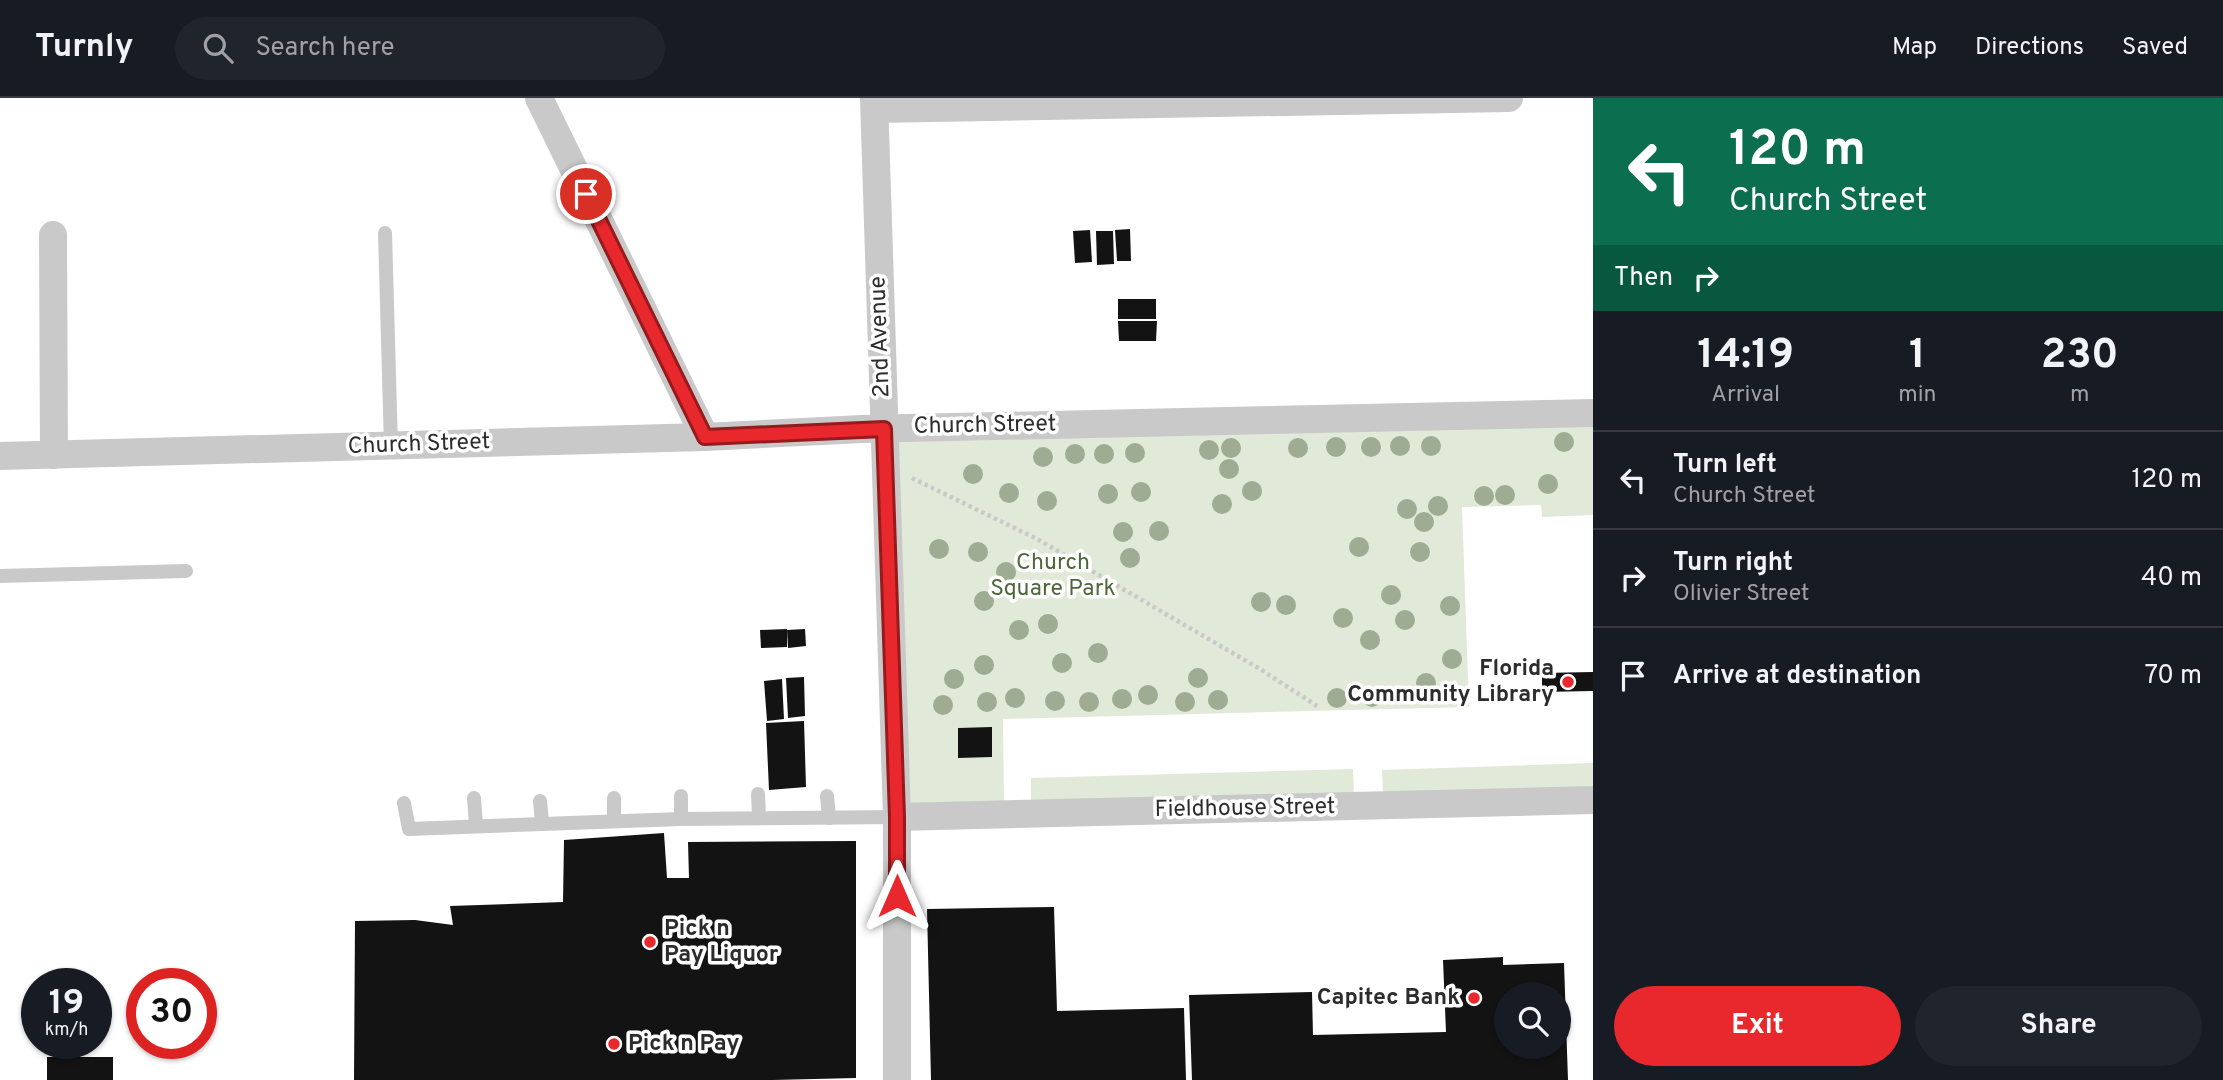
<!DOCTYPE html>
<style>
body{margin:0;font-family:Overpass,sans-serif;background:#20242c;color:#f1f3f6;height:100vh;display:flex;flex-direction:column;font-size:26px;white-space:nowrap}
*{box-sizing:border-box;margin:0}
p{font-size:23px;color:#9ea1a6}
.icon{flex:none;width:38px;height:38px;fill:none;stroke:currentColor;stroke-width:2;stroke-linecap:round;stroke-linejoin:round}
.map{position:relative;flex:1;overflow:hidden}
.drawer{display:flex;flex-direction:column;background:#171b24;width:630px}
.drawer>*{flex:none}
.top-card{background:#0b6e4f;color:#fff;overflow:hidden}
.fabs{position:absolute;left:1494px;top:884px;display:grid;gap:14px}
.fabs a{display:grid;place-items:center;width:77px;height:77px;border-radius:50%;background:#171b24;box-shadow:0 2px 5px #0004;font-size:35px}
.speed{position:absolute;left:21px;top:870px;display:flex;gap:14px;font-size:35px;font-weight:700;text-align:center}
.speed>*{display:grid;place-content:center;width:91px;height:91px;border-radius:50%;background:#171b24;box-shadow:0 2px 5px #0004;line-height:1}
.speed small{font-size:18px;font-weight:400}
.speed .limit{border:10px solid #d22;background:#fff;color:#111}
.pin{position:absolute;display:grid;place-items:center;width:60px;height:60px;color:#fff;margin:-30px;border:4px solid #fff;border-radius:50%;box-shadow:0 2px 7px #0007}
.me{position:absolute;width:77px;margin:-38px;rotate:0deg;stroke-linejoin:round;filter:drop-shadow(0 0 5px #0008)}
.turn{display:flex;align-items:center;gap:24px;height:147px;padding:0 21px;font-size:32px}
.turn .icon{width:91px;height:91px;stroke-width:2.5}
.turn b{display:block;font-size:49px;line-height:60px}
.then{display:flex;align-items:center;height:66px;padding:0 21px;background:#0003;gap:14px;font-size:26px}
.eta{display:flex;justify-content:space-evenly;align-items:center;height:119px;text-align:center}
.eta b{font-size:42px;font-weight:700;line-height:49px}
.button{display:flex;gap:14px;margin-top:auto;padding:14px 21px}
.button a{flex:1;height:80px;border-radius:42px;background:#e9282d;color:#fff;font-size:28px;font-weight:700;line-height:80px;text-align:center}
.button a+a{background:#20242c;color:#f1f3f6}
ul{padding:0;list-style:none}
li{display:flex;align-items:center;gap:21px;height:98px;padding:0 21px;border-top:2px solid #363941}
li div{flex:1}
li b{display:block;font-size:26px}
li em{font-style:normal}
header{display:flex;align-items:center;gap:42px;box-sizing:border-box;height:98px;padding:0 35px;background:#171b24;border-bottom:2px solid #363941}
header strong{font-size:33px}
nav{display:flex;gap:38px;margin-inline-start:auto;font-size:24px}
.search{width:490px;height:63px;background:#20242c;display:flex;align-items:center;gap:18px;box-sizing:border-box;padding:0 24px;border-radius:38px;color:#9ea1a6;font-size:26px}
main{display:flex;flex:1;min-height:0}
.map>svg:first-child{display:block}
</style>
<header>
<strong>Turnly</strong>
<div class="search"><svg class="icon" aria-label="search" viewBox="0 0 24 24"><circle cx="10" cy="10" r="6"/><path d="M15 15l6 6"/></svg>Search here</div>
<nav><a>Map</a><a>Directions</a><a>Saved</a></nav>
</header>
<main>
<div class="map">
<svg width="1593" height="982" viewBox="0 0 1593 982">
<rect width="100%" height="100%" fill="#fff"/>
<!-- green -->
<g fill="#e1ead8">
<path d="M1593,324V417L1542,419L1541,407L1462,409L1469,609L1003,621L1004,708L905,710L894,339Z"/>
<path d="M1593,665V693L1383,698L1382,672Z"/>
<path d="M1353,671L1354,699L1031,707V680Z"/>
</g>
<!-- building -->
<g fill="#131313" fill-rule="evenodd">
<path d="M1130,131L1131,163H1117L1115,132Z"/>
<path d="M1090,132L1092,164L1075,165L1073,133Z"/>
<path d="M1096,133H1113L1114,166L1097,167Z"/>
<rect x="1118" y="201" width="38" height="20"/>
<path d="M1118,223H1157L1156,243H1119Z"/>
<path d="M787,531V549L761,550L760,532Z"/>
<path d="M805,531L806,548L788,550L787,532Z"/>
<path d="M1593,574V593L1542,594V575Z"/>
<path d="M804,579L805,618L788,620L786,580Z"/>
<path d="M782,581L784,621L767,623L764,583Z"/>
<path d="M804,623L806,689L769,692L766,625Z"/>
<path d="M992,629V659L958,660V630Z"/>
<path d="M664,735L667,780H689L688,744L856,743V980L773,982H354L355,823L415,822L453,827L450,808L563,804L564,742Z"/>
<path d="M1054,809L1057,913L1184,910L1186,982H931L927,811Z"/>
<path d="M1503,859V867L1564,865L1568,982H1192L1189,897L1312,894L1313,937L1446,934L1443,862ZM1507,896H1559V948H1507Z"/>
<rect x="47" y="959" width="66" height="23"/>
</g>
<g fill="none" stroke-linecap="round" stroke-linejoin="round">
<!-- path -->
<path stroke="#c9c9c9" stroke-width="4.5" stroke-dasharray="3.5 3.5" stroke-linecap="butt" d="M912,380L1039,442L1260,571L1317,608"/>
<!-- lane -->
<g stroke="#c9c9c9" stroke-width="14">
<path d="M385,135L391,348"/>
<path d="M0,478L186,473"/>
<path d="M758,696L759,720"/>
<path d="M681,698V721"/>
<path d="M827,698L829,720"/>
<path d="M474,700L476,727"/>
<path d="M540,703L542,724"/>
<path d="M404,705L409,731L681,721L897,719"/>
<path d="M614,722V700"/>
</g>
<!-- street -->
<g stroke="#c9c9c9" stroke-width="28">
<path d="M539,0L705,339"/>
<path d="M874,0L897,719V982"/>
<path d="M875,11L1509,0"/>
<path d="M53,137L54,357"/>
<path d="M0,358L705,339L862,331L1593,315"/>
<path d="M897,719L1593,702"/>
</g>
</g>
<!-- trees -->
<g fill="#9dac92">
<circle cx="1564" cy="344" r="10"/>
<circle cx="1400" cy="348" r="10"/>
<circle cx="1431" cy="348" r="10"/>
<circle cx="1336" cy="349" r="10"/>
<circle cx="1371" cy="349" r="10"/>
<circle cx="1231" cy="350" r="10"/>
<circle cx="1298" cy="350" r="10"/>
<circle cx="1209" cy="352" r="10"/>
<circle cx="1135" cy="355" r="10"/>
<circle cx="1075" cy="356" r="10"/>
<circle cx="1104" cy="356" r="10"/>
<circle cx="1043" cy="359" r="10"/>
<circle cx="1229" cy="371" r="10"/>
<circle cx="973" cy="376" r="10"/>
<circle cx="1548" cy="386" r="10"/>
<circle cx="1252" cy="393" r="10"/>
<circle cx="1141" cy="394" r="10"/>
<circle cx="1009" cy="395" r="10"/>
<circle cx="1108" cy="396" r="10"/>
<circle cx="1505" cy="397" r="10"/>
<circle cx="1484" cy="398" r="10"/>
<circle cx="1047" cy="403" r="10"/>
<circle cx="1222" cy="406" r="10"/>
<circle cx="1438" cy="408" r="10"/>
<circle cx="1407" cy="411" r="10"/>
<circle cx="1424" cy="424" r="10"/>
<circle cx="1159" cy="433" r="10"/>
<circle cx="1123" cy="434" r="10"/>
<circle cx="1359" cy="449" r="10"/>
<circle cx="939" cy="451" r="10"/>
<circle cx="978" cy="454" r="10"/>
<circle cx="1420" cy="454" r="10"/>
<circle cx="1130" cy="460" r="10"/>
<circle cx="1006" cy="474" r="10"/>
<circle cx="1391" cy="497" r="10"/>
<circle cx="984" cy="503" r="10"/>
<circle cx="1261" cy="504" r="10"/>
<circle cx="1286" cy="507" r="10"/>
<circle cx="1450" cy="508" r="10"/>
<circle cx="1343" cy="520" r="10"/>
<circle cx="1405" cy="522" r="10"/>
<circle cx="1048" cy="526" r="10"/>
<circle cx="1019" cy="532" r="10"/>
<circle cx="1370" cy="542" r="10"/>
<circle cx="1098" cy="555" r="10"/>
<circle cx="1452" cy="561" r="10"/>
<circle cx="1062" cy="565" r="10"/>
<circle cx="984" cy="567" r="10"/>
<circle cx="1198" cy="580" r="10"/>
<circle cx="954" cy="581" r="10"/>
<circle cx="1426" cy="585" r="10"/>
<circle cx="1148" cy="597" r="10"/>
<circle cx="1372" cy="599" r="10"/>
<circle cx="1015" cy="600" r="10"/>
<circle cx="1337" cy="600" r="10"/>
<circle cx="1122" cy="601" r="10"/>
<circle cx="1218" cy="602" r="10"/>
<circle cx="1055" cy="603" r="10"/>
<circle cx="987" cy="604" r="10"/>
<circle cx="1089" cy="604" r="10"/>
<circle cx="1185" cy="604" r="10"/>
<circle cx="943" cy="607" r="10"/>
</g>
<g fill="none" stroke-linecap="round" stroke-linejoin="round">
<!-- route casing -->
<g stroke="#971a1d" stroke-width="18">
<path id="route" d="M586,96L705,339L884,331L897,719V798"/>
</g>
<!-- route -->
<use href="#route" stroke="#e9282d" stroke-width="12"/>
</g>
<!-- markers -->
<g fill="#e9282d" stroke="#fff" stroke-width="2.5">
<circle cx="1568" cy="584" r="7"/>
<circle cx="650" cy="844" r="7"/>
<circle cx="1474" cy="900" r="7"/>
<circle cx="614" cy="946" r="7"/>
</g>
<g text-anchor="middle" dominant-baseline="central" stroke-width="7" stroke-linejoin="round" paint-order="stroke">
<!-- street labels -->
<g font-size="23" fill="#2c2c2c" stroke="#fff">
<text transform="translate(881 239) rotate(-92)">2nd Avenue</text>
<text transform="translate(985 328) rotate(-1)">Church Street</text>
<text transform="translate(419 347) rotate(-2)">Church Street</text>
<text transform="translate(1245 711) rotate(-1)">Fieldhouse Street</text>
</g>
<!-- park labels -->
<g font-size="23" fill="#4d6839" stroke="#fff">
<text x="1053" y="465">Church<tspan x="1053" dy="26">Square Park</tspan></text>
</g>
<!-- poi labels -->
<g font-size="23" font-weight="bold" fill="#2c2c2c" stroke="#fff" text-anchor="end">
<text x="1554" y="571">Florida<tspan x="1554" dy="26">Community Library</tspan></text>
<text x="664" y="831" text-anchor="start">Pick n<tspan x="664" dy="26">Pay Liquor</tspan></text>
<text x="1460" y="900">Capitec Bank</text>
<text x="628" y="946" text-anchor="start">Pick n Pay</text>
</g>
</g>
</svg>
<div class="fabs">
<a><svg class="icon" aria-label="search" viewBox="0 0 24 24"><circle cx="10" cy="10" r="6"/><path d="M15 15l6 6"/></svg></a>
</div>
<div class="speed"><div>19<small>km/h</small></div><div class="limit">30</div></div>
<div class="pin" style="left:586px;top:96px;background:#d93025"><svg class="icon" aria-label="arrive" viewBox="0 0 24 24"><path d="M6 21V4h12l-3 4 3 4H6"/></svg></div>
<svg class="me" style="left:897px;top:798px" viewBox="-20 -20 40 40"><path d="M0-17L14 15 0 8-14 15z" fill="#e9282d" stroke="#fff" stroke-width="4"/></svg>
</div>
<section class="drawer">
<div class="top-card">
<div class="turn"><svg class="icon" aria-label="left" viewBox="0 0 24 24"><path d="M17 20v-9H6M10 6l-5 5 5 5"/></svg><div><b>120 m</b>Church Street</div></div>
<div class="then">Then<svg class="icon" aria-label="right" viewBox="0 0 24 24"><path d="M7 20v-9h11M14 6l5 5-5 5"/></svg></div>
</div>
<div class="eta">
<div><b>14:19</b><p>Arrival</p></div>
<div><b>1</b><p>min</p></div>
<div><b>230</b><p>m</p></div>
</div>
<ul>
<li><svg class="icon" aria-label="left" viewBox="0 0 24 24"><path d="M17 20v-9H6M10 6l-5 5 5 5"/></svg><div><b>Turn left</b><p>Church Street</p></div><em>120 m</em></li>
<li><svg class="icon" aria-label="right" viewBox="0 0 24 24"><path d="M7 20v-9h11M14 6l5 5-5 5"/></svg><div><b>Turn right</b><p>Olivier Street</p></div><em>40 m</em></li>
<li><svg class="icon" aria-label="arrive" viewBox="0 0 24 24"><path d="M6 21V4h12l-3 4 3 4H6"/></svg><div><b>Arrive at destination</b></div><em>70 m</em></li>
</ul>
<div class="button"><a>Exit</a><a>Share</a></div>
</section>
</main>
